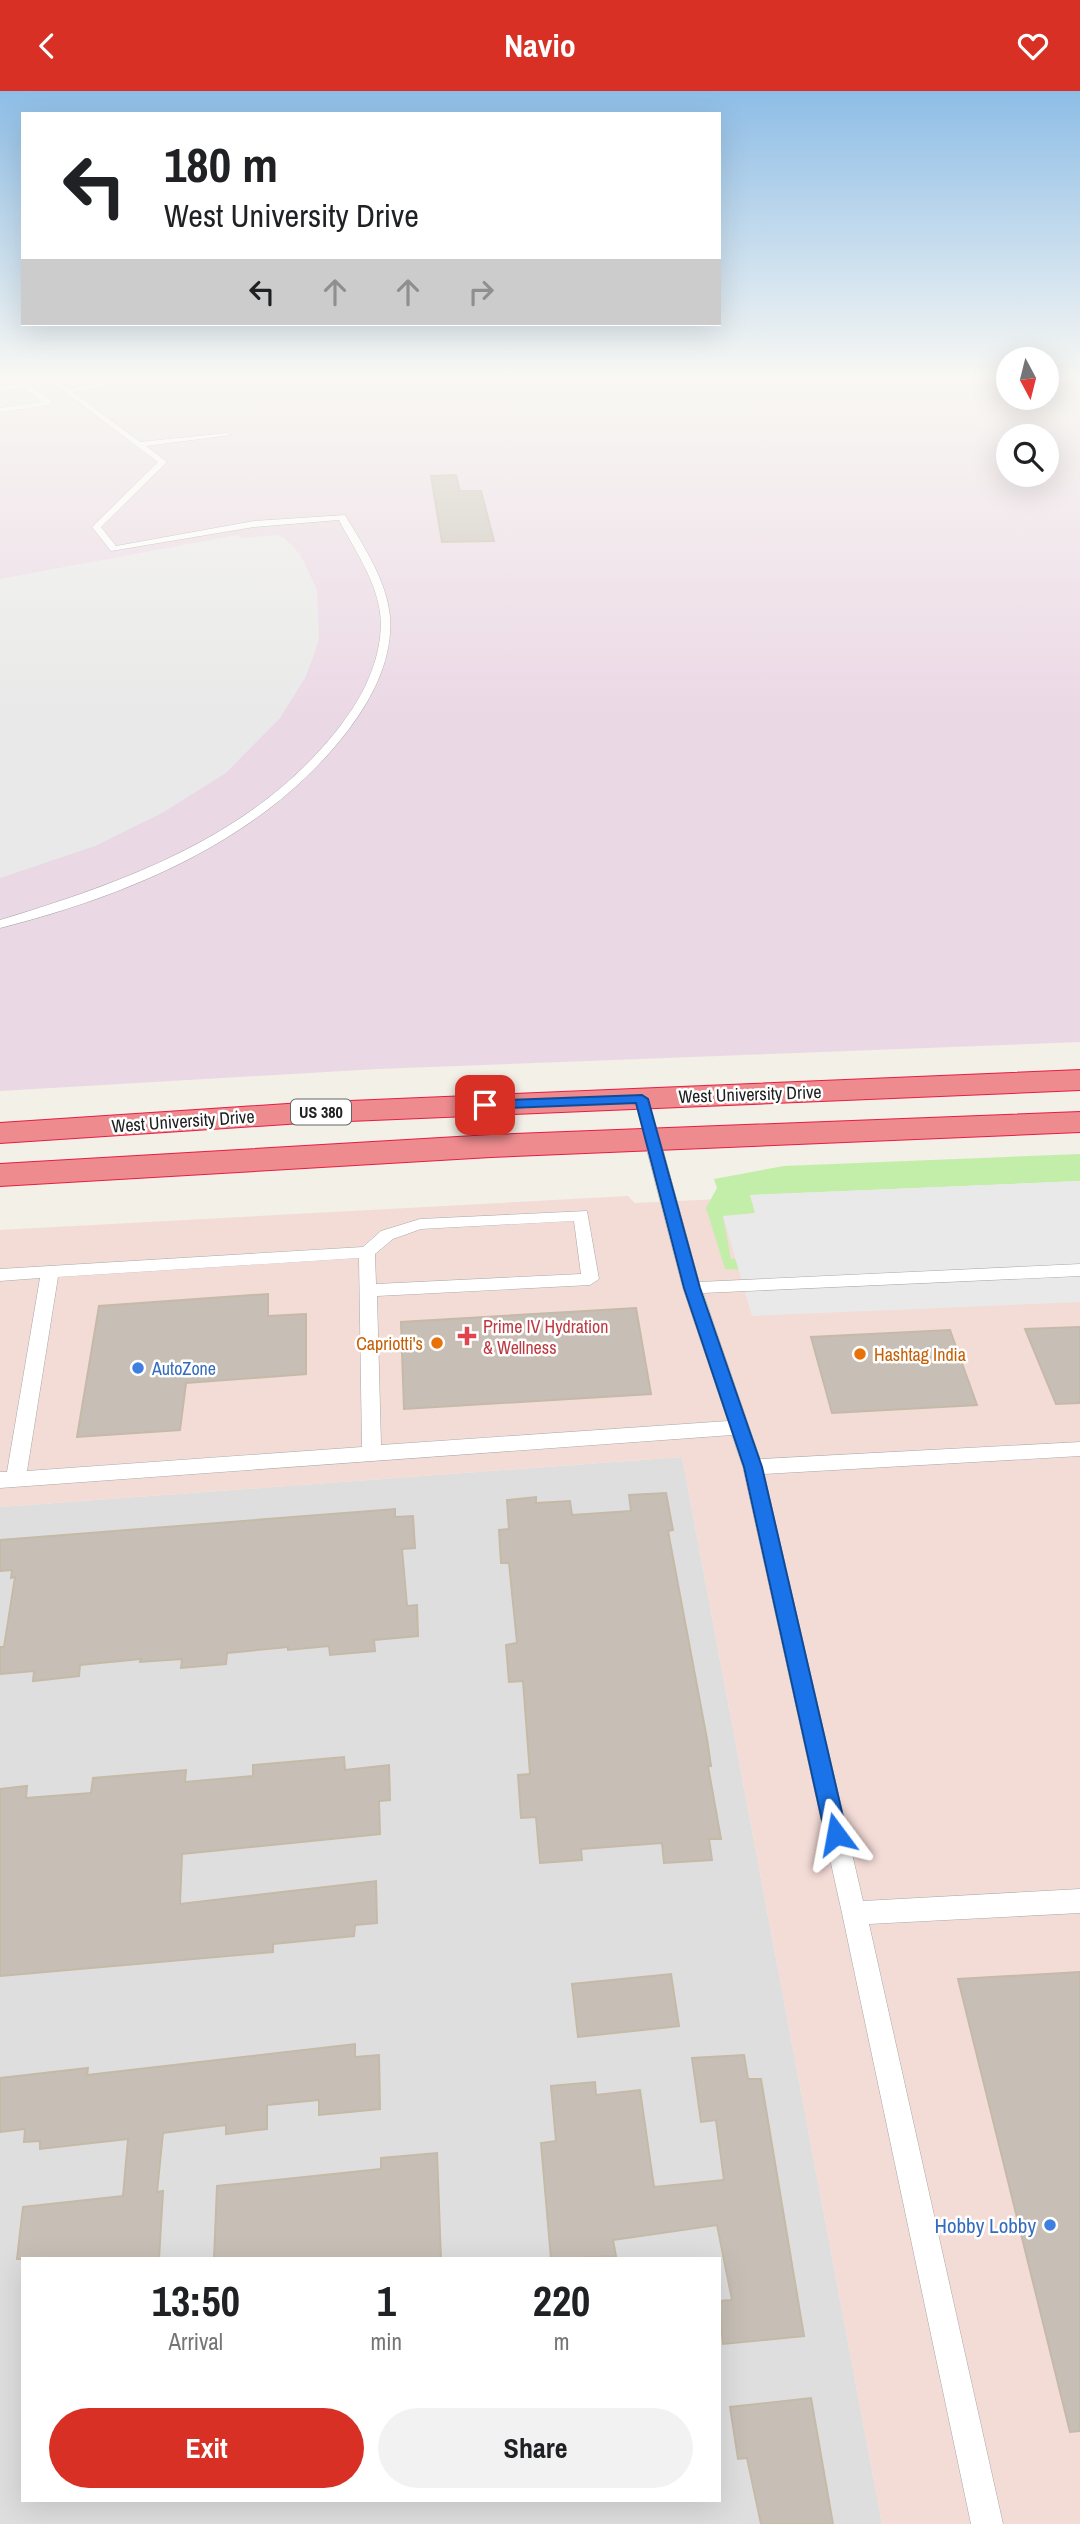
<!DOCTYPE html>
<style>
body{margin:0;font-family:"Archivo Narrow",sans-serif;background:#f2f2f2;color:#202124;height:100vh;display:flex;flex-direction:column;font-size:26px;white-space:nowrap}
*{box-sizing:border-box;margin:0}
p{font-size:23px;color:#757577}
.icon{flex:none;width:38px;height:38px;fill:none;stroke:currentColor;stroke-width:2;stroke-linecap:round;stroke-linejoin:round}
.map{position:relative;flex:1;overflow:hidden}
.drawer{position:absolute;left:21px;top:2166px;width:700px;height:245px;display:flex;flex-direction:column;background:#fff;border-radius:0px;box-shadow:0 7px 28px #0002}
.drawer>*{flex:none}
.banner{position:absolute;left:21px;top:21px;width:700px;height:214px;border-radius:0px;box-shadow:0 7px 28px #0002;background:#fff;color:#202124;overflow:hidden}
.needle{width:46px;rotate:173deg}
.buttons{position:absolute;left:996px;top:256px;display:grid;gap:14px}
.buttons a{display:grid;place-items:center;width:63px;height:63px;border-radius:50%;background:#fff;box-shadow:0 7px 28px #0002;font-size:35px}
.pin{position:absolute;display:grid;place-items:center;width:60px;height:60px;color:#fff;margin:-30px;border-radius:14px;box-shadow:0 4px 10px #0006}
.me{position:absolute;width:77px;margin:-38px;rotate:347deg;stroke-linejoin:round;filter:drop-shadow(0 0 5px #0008)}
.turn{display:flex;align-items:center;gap:24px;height:147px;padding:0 28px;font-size:32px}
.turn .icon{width:91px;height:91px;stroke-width:2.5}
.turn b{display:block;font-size:49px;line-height:60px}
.lanes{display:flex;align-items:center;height:66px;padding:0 28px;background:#0003;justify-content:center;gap:35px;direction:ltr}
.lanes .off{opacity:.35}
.eta{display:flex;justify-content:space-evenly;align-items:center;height:119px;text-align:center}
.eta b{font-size:42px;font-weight:800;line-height:49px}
.button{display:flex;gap:14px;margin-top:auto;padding:14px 28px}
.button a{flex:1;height:80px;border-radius:42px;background:#d93025;color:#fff;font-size:28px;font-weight:800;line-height:80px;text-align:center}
.button a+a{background:#f2f2f2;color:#202124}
header{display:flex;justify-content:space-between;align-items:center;height:91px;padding:0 28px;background:#d93025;color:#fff;font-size:32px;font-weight:800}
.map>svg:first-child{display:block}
</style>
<header><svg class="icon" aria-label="back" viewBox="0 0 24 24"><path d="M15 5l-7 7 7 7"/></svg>Navio<svg class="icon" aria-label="heart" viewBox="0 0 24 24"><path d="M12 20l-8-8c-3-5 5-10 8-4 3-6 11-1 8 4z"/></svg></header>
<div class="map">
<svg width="1080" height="2433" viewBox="0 0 1080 2433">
<rect width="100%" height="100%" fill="#f2f0e7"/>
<!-- residential -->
<path fill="#dfdede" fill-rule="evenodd" d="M682,1366L882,2433H0V1416ZM23,2168H719V2410H23Z"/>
<!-- commercial -->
<path fill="#f3dbd6" d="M1080,1091V2433H882L682,1366L0,1416V1139L628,1105L635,1112Z"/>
<!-- industrial -->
<path fill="#ebd8e5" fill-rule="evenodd" d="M0,285H248V289L441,285H1008V306H1046L1047,285H1080V951L377,978L0,1000ZM1008,345H1046V383H1008Z"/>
<!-- grass -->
<g fill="#c2eeaa">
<path d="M248,285H440L247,289Z"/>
<path d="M1080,1063V1090L750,1104L755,1122L723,1126L731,1168L758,1167L746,1179L725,1178L706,1117L717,1097L714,1088L784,1075Z"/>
</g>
<!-- parking -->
<g fill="#e9e9e9">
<path d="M237,444L242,447L277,444L285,448L300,463L317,499L319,546L314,564L305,587L280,627L226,682L162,722L95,755L0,787V488Z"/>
<path d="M1080,1090V1211L752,1225L723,1125L755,1122L750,1104Z"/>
</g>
<!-- building -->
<g fill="#c7bfb6" stroke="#c5b9a8" stroke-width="2">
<path d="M456,384L460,400H481L494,450L442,451L431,385Z"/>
<path d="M268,1203V1225L306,1223V1283L186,1292L180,1339L77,1346L99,1215Z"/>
<path d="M636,1217L651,1303L404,1318L401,1231Z"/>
<path d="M1080,1236V1312L1056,1313L1025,1238Z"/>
<path d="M950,1239L977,1314L832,1322L811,1246Z"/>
<path d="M666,1402L673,1439L668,1440L707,1648L711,1675H708L721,1748H709L712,1769L664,1772L662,1752L581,1758L582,1769L540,1772L536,1726L521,1727L518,1684L530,1683L523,1590L509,1591L506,1554L517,1552L509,1472H501L499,1439L509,1438L507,1409L536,1406V1412L570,1410L572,1424L631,1420L629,1404Z"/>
<path d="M395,1418V1426L413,1425L415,1457L402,1458L407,1515L417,1514L418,1545L374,1549L375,1560L330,1564L329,1555L288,1559V1556L227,1562L226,1573L181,1577L182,1568L140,1571L141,1568L80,1574L79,1585L33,1590L34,1580L0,1583V1556H4L15,1486L11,1487L12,1479L0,1480V1449Z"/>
<path d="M344,1666L345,1679L389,1674L390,1709L379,1710L380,1743L182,1763L180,1813L376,1790L377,1832L355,1834L354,1845L273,1853V1861L0,1885V1698L27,1695L26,1707L91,1702L93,1687L186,1679L185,1691L253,1685V1674Z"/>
<path d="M1080,1881V2340L1070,2341L958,1888Z"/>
<path d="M671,1883L679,1935L578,1946L572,1893Z"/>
<path d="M355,1953V1966L379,1964L380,2018L319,2024V2009L267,2014V2038L226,2043V2034L163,2042L157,2101L163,2100L159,2168H17L23,2116L123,2105L128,2048L40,2058V2050L24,2051L25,2038L0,2041V1987L88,1977L87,1984Z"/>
<path d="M744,1964L748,1988H761L804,2245L723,2253L719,2210L732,2209L717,2134L613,2149L616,2165L551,2168L541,2052L556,2050L551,1995L595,1991L596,2004L640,1999L654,2096L724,2089L716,2029L701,2031L692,1967Z"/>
<path d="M437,2062L441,2168H214L217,2095L381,2078V2067Z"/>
<path d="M811,2307L833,2433H761L747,2367L738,2368L730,2316Z"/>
</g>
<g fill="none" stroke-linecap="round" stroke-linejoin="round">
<!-- lane casing -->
<g stroke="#a8a8a8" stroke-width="1">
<g id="lane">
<path d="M11,285H18L51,310V314L0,321V317L42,311L24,296L0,300V296L20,293Z"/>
<path d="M44,285H51L69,298L99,292L112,285H119L103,295L73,301L140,351L227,342L231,344L146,355L167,371L101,436L116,455L254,430L345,424C363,454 387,490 390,526C393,567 373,606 349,638C266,748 130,804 0,837V829C128,790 257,744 341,634C365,603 385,561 380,521C375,487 354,458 339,429L254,436L111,460L92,436L158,371Z"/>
<path d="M652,1043L660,1048L699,1191L1080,1173V1185L703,1202L760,1368L1080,1351V1365L764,1383L863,1810L1080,1798V1822L869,1833L1003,2433H971L842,1822L743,1376L732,1344L0,1397V1381H7L40,1187L0,1190V1178L363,1156L381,1140L420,1128L587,1120L599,1188L590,1194L377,1205L381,1354L728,1330L683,1197L644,1048ZM574,1130L581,1183L376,1193L375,1163L393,1148L421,1138ZM359,1167L362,1356L27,1380L58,1186Z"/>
</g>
</g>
<!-- highway casing -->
<g stroke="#e71d44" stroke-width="2">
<g id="highway">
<path d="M1080,979V999L302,1032L0,1052V1032L302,1012Z"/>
<path d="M1080,1021V1041L491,1066L0,1095V1073L491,1044Z"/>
</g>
</g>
<!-- lane -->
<use href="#lane" fill="#fff" fill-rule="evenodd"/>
<!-- highway -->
<use href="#highway" fill="#ed8b8e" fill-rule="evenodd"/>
</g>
<!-- sky -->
<linearGradient id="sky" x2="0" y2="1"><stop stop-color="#8dbde6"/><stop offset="0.46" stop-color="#f9f8f4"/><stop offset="1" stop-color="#f9f8f4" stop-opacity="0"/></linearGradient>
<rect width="1080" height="625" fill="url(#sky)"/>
<!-- route -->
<path fill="#1a73e8" stroke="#114b97" stroke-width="2" d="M642,1004L648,1008L700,1197L762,1376L847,1743L844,1750L836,1753L829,1750L825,1743L744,1376L684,1197L636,1012L485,1018L478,1014L485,1010Z"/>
<!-- markers -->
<path fill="#e0444e" stroke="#fff" stroke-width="2.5" d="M463.5 1234.5h7v7h7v7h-7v7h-7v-7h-7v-7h7z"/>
<g fill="#e8710a" stroke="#fff" stroke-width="2.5">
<circle cx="437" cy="1252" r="7"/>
<circle cx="860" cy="1263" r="7"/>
</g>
<g fill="#3f7fe0" stroke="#fff" stroke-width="2.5">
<circle cx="138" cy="1277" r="7"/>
<circle cx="1050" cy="2134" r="7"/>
</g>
<g text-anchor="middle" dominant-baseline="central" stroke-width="5" stroke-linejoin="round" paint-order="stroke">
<!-- shield labels -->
<rect fill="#fff" stroke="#646464" stroke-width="2" x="291" y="1008.5" width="60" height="25" rx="5"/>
<g font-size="16" font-weight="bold" fill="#212121">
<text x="321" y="1021">US 380</text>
</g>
<!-- street labels -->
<g font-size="18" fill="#212121" stroke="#fff">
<text transform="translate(750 1003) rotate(-2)">West University Drive</text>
<text transform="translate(183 1030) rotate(-4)">West University Drive</text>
</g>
<!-- health labels -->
<g font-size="18" fill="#be3a42" stroke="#fff" text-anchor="start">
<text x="483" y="1235">Prime IV Hydration<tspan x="483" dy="21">&amp; Wellness</tspan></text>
</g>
<!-- food labels -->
<g font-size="18" fill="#c56008" stroke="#fff" text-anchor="end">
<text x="423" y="1252">Capriotti's</text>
<text x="874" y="1263" text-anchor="start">Hashtag India</text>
</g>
<!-- shop labels -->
<g font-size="18" fill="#366cbe" stroke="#fff" text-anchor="start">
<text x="152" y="1277">AutoZone</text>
</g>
<!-- near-shop labels -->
<g font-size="21" fill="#366cbe" stroke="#fff" text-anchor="end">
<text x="1036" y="2134">Hobby Lobby</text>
</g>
</g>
</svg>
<div class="buttons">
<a><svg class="needle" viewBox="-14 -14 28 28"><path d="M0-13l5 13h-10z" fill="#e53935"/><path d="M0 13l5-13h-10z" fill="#757577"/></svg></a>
<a><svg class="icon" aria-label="search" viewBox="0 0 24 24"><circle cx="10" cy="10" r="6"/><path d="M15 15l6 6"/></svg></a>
</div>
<div class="pin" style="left:485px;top:1014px;background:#d93025"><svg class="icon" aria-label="arrive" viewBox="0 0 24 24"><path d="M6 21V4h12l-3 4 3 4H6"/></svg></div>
<svg class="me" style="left:836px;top:1743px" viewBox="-20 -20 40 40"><path d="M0-17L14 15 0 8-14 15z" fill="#1a73e8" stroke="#fff" stroke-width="4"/></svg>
<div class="banner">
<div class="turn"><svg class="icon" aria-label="left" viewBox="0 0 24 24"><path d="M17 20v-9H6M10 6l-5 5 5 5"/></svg><div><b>180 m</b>West University Drive</div></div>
<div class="lanes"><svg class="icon" aria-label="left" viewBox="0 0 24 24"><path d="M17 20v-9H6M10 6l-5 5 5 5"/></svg><svg class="icon off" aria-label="ahead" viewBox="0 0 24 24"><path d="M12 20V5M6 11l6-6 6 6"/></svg><svg class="icon off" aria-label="ahead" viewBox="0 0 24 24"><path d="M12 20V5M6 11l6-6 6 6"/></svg><svg class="icon off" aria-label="right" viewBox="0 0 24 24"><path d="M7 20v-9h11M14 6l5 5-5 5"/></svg></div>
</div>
<section class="drawer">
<div class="eta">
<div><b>13:50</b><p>Arrival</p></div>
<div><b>1</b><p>min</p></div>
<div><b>220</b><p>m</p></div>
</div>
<div class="button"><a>Exit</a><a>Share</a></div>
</section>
</div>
